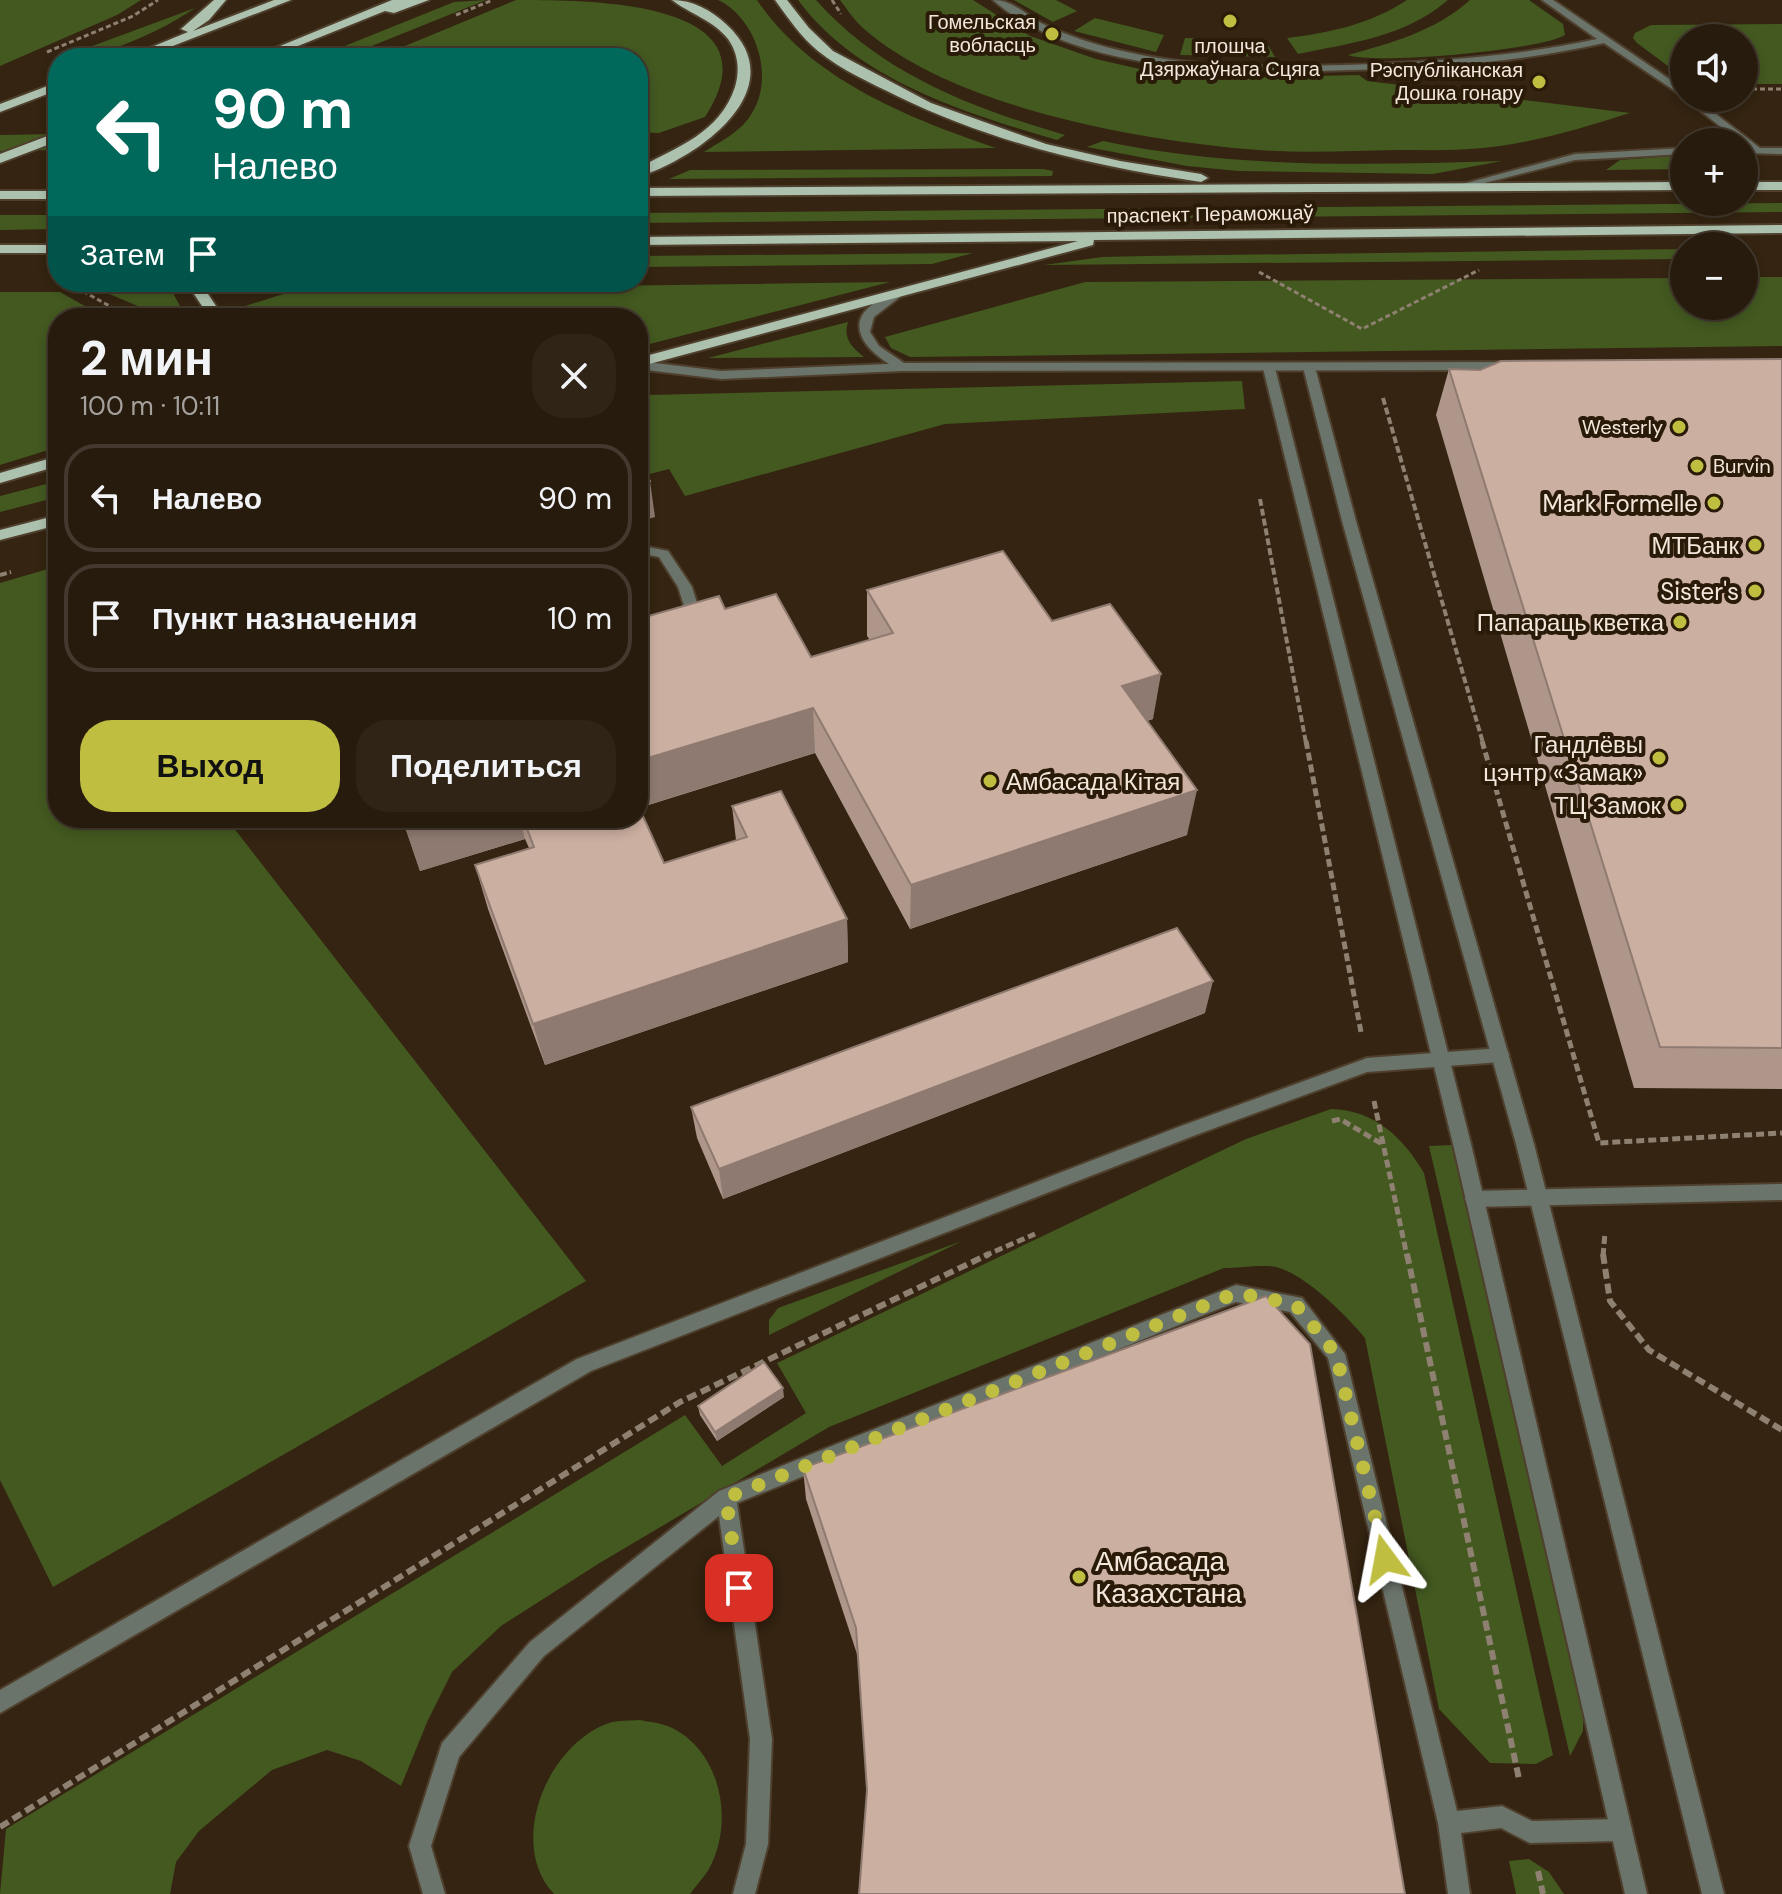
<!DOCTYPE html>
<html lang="ru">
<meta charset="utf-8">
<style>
body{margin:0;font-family:"DM Sans",sans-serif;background:#2f2416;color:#f1f3f6;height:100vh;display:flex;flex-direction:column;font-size:30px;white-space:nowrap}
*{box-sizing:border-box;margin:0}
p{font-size:26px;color:#a4a19d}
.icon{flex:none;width:44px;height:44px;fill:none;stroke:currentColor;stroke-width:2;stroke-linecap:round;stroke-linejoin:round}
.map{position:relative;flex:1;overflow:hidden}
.panel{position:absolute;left:48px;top:308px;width:600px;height:520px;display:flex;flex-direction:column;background:#271b0d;border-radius:32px;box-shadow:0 4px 12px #0003,0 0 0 2px #43392e}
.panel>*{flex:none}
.banner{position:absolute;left:48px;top:48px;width:600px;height:244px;border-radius:32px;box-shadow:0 4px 12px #0003,0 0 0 2px #43392e;background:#00695c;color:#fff;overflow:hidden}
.tools{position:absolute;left:1670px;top:24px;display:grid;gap:16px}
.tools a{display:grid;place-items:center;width:88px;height:88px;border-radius:50%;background:#271b0d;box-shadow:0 4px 12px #0003,0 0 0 2px #43392e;font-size:40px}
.pin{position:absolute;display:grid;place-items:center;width:68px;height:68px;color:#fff;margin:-34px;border-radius:16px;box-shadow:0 4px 12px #0006}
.me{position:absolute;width:88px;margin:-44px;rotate:347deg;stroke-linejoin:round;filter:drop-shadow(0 0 6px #0008)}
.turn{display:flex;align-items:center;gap:28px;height:168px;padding:0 32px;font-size:36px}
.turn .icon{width:104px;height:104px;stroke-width:2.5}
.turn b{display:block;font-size:56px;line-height:68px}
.then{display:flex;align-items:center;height:76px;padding:0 32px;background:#0003;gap:16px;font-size:30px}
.round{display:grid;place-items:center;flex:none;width:84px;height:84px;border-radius:32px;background:#2f2416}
.head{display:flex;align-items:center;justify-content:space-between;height:136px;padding:0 32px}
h1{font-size:48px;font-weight:800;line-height:60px}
.primary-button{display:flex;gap:16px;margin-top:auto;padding:16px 32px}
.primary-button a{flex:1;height:92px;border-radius:32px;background:#bfbe41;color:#111;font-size:32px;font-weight:800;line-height:92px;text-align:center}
.primary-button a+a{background:#2f2416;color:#f1f3f6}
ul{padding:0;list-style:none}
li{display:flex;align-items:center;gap:24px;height:108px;margin:0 16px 12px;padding:0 16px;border:4px solid #43392e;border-radius:32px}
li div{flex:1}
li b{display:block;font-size:30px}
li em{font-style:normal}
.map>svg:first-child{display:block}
</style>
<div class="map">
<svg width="1782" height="1894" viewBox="0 0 1782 1894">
<rect width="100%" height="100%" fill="#342411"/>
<!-- green -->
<g fill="#435920">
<path d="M0,0H141L117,15L0,66Z"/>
<path d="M486,0L342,58H315L454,2Z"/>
<path d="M516,0C592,0 781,0 705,117L659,133L638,132V58H376Z"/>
<path d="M718,0H757C811,80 908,118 996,148L704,152C721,141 742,131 752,113C775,76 756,18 718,0Z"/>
<path d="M798,0H816C882,74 972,108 1065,135L1057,140C965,113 857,80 798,0Z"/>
<path d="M840,0H973L1030,36L1096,59L1144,70L1227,78L1359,75L1367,81L1630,113C1582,128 1534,143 1483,148C1455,151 1426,150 1398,150C1348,151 1296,154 1246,149C1131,139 951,106 863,28C854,20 847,9 840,0Z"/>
<path d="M1014,0H1056L1077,11L1053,22Z"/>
<path d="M1407,0H1448C1405,37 1351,43 1298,54L1287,38C1329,33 1371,24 1407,0Z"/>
<path d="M1470,0H1529L1563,24L1565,35C1542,50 1374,65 1348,55C1391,43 1436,31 1470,0Z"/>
<path d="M195,8C160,32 103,58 60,58Z"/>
<path d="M1095,18L1164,35L1156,52L1074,31Z"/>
<path d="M1782,24V84H1744V38H1684V78L1637,43L1633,38L1635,33L1651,25Z"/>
<path d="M1185,38L1265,40L1275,57L1180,55Z"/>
<path d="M58,134V150L0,151V135Z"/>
<path d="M1103,141C1235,169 1368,165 1502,161L1433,174L1238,171L1187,166L1087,147Z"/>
<path d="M1684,155V169L1606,170L1620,160Z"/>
<path d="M1043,169L1053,171L1052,176L669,179L690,170Z"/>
<path d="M1782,203V212L638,223V213Z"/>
<path d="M0,215H58V229L0,230Z"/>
<path d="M1684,249V259L1044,265L1102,257L1146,256Z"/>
<path d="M973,253L932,264L638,267V256Z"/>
<path d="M1744,277H1782V346L910,357L891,348L885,337L1085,282L1684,278V306H1744Z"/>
<path d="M81,282H161L173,293L181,308L159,315Z"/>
<path d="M890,282L638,347V318H247L242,307L296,290Z"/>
<path d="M0,292H60L106,318H58V447L0,465Z"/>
<path d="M848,322C843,338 851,347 864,357L708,358Z"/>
<path d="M1242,381L1245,409L945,424L685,496L669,469L638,477V398L649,395Z"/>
<path d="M58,481V497L0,512V496Z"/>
<path d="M58,566V818H226L586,1281L53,1587L0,1480V583Z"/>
<path d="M1331,1109C1374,1110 1403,1137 1424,1173L1553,1755L1536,1764L1490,1763L1439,1709L1365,1338C1347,1316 1305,1274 1276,1267C1261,1264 1240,1268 1224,1268L829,1427L598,1564L501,1626L452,1672L428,1720L401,1786L361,1761L327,1750L272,1770L199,1831L176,1862L170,1894H0L6,1829L685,1415L722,1466L806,1413L777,1363L1246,1139Z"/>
<path d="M1452,1145L1584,1685L1583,1731L1570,1756L1429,1146Z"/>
<path d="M962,1241L769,1335V1320L778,1308Z"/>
<path d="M640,1720C650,1722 661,1723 670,1727C721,1750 735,1822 709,1869C704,1877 696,1886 690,1894H554C506,1843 548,1744 609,1723C618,1720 630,1721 640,1720Z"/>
<path d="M1529,1859L1549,1872L1564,1894H1516L1509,1861Z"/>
</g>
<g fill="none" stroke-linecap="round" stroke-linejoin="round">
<!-- service casing -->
<g stroke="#4f3f2d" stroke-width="4">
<g id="service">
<path d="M993,0C1012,0 1025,14 1041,23C1068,36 1098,46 1127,52C1198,68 1272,67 1344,65C1429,62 1514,57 1597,39L1542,0H1553L1684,89V97L1604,43C1520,62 1435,68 1350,70C1243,74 1079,75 993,0Z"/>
<path d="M1684,98H1695L1760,148H1782V154L1744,153V149L1748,148L1744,142H1740Z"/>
<path d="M1684,148V154L1575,160L1453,191L1448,188L1575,154Z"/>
<path d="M895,293L901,296L874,317L870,332L879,346L904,363L1512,362L1518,366L1512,370L901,371L721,379L638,369V361L721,371L889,364C849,338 848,310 895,293Z"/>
<path d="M638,545L668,551L692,587L701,616L695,624H685L683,621L687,615L678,587L659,557L638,553Z"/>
<path d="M1501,1048L1507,1050L1509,1055L1507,1060L1501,1062L1367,1072L1193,1136L591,1371L0,1713V1690L577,1359L1181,1126L1367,1058Z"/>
<path d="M1782,1184V1200L1474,1207L1468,1205L1465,1199L1468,1193L1474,1191Z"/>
<path d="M1236,1285L1302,1298L1345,1354L1457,1811L1502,1806L1532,1821L1621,1819L1629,1822L1632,1830L1629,1838L1621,1841L1530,1843L1501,1828L1461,1833L1470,1894H1448L1438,1823L1328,1358L1290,1312L1236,1302L737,1503L772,1739L768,1844L755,1894H733L746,1844L750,1739L719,1516L544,1656L459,1757L431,1846L445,1894H423L409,1846L442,1743L530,1642L719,1491Z"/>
</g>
</g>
<!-- minor casing -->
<g stroke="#4f3f2d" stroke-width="4">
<g id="minor">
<path d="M1309,363L1315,367L1356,521L1534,1144L1724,1894H1702L1516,1144L1342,521L1303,367Z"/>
<path d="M1269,364L1275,368L1471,1144L1647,1894H1625L1453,1144L1263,368Z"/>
</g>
</g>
<!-- primary casing -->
<g stroke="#4f3f2d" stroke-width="4">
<g id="primary">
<path d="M214,0H226L209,20L193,31L274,0H291L142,58H125L188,32L181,29Z"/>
<path d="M392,0H429L394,13L385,11L268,58H251Z"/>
<path d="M672,0C693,0 711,10 727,25C796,89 697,159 638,177V168C677,147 720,133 735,87C740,70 738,53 728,39C713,20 690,14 672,0Z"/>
<path d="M775,0H787L809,28L833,51L931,103L1046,144L1120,161L1201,174L1208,178L1201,182C1096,167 994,143 897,96C871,83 841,70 818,51C801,37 788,18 775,0Z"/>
<path d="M58,82V90L0,112V104Z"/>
<path d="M58,132V141L0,163V154Z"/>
<path d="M1684,182V190L638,196V188Z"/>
<rect x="1744" y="182" width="38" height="8"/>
<rect x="0" y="191" width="58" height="8"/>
<path d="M1782,225V233L1094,240L1093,245L638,367V358L1078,241L638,245V237Z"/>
<rect x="0" y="245" width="58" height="8"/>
<path d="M186,282H200L224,318H210Z"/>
<path d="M58,456V466L0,483V473Z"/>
<path d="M58,515V525L0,540V530Z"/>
</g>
</g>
<!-- path-far3 -->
<g stroke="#8f8171" stroke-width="3" stroke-dasharray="5 3" stroke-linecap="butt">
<path d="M832,0L841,14"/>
<path d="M456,15L493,0"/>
<path d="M47,52L133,16L158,0"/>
<path d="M1744,89H1782"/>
<path d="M1259,272L1362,329L1479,270"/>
<path d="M289,282H309"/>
<path d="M61,284H70L131,318"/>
</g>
<!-- path-far2 -->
<g stroke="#8f8171" stroke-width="4" stroke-dasharray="7 3" stroke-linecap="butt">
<path d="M1383,398L1483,743"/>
<path d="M1260,499L1306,743"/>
<path d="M0,575L11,572"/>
</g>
<!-- path-far1 -->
<g stroke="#8f8171" stroke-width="5" stroke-dasharray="8 4" stroke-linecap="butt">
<path d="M1306,741L1361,1032"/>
<path d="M1482,741L1599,1143L1782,1133"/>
<path d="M1374,1101L1407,1256"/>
<path d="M1332,1121L1340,1119L1382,1144"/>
<path d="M984,1256L1035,1234"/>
<path d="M1603,1256L1605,1233"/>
</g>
<!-- path -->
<g stroke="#8f8171" stroke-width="6" stroke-dasharray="10 5" stroke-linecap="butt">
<path d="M1407,1254L1519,1779"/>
<path d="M1603,1254L1610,1301L1649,1350L1782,1430"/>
<path d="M0,1827L680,1402L989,1254"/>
<path d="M1538,1871L1543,1894"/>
</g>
<!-- service -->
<use href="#service" fill="#6a746b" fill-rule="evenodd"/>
<!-- minor -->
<use href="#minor" fill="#6a746b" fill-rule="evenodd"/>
<!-- primary -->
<use href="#primary" fill="#adc1af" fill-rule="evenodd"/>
</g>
<!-- wall -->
<g fill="#af968a">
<path d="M1782,359V1089L1634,1088L1436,415L1449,369L1480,370Z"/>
<path d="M867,590L1052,621L1153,719L1147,721L1187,835L910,929L815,753L639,808L664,863L736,840L732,806L847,919L848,962L545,1065L488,909L475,865L529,848L525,839L420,871L402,818H638V619L725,609L811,657L870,640L867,636Z"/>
<path d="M1205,1013L723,1199L697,1138L691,1107Z"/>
<path d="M1266,1296L857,1654L806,1499L803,1468Z"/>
<path d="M784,1397L717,1441L700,1415L698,1406Z"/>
</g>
<!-- shaded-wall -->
<g fill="#8e7a70">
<path d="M650,481L655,517L638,522V484Z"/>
<path d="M1161,674L1153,719L1115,731L1122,686Z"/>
<path d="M813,708L815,753L638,808V761Z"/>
<path d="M1197,790L1187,835L910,929L911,885Z"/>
<path d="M435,818H520L525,839L420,871L405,827Z"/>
<path d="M847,919L848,962L545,1065L533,1024Z"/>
<path d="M1213,981L1205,1013L723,1199L719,1169Z"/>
<path d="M783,1388L784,1397L717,1441L715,1432Z"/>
</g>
<!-- building -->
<g fill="#cbafa0" stroke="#8e7a70" stroke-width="2">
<path d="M1782,359V1048L1660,1047L1449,369L1480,370L1501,361Z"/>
<path d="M638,460L650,481L638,484Z"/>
<path d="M1003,551L1052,621L1110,604L1161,674L1122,686L1197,790L911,885L813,708L638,761V619L719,596L725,609L776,594L811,657L893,633L867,590Z"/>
<path d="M781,791L847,919L533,1024L475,865L534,847L523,818H638V805L664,863L747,837L732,806Z"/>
<path d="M402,818H435L405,827Z"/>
<path d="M1177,928L1213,981L719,1169L691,1107Z"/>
<path d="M1266,1296L1310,1344L1405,1894H859L867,1790L856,1628L803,1468Z"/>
<path d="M764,1362L783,1388L715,1432L698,1406Z"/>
</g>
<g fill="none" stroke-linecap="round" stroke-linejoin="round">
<!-- route -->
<path stroke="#bfbe41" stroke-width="14" stroke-dasharray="0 25.2" d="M739,1588L726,1498L1236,1293L1295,1304L1336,1354L1385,1559"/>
</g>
<!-- markers -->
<g fill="#bfbe41" stroke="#2a1a08" stroke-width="3">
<circle cx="1230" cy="21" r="8"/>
<circle cx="1052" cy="34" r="8"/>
<circle cx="1539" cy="82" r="8"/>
<circle cx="1679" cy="427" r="8"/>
<circle cx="1697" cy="466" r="8"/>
<circle cx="1714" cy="503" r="8"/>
<circle cx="1755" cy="545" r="8"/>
<circle cx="1755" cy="591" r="8"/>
<circle cx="1680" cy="622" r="8"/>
<circle cx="1659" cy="758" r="8"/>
<circle cx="990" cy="781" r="8"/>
<circle cx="1677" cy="805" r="8"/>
<circle cx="1079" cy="1577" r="8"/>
</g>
<g text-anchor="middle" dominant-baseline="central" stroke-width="8" stroke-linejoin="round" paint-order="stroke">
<!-- far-poi labels -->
<g font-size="20" fill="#f3e7dc" stroke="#2a1a08" text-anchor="end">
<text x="1036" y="22">Гомельская<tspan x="1036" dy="23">вобласць</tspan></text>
<text x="1230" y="46" text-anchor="middle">плошча<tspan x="1230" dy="23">Дзяржаўнага Сцяга</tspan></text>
<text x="1523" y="70">Рэспубліканская<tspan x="1523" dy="23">Дошка гонару</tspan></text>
<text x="1663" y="427">Westerly</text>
<text x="1713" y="466" text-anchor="start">Burvin</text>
</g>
<!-- far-street labels -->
<g font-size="20" fill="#f3e7dc" stroke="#2a1a08">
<text transform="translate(1210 214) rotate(-1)">праспект Пераможцаў</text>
</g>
<!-- poi labels -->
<g font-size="24" fill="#f3e7dc" stroke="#2a1a08" text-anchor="end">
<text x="1698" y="503">Mark Formelle</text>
<text x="1739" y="545">МТБанк</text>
<text x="1739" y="591">Sister's</text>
<text x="1664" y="622">Папараць кветка</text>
<text x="1643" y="744">Гандлёвы<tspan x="1643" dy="28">цэнтр «Замак»</tspan></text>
<text x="1006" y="781" text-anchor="start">Амбасада Кітая</text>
<text x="1661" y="805">ТЦ Замок</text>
</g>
<!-- near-poi labels -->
<g font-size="28" fill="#f3e7dc" stroke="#2a1a08" text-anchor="start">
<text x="1095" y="1561">Амбасада<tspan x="1095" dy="32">Казахстана</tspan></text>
</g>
</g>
</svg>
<div class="tools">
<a><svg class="icon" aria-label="sound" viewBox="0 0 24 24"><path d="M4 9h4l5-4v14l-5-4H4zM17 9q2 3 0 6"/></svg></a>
<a>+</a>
<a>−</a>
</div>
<div class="pin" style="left:739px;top:1588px;background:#d93025"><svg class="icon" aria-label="arrive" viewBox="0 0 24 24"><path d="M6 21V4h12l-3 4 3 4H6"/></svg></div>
<svg class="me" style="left:1385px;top:1559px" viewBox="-20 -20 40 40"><path d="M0-17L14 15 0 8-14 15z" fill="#bfbe41" stroke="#fff" stroke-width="4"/></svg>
<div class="banner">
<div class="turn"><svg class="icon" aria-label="left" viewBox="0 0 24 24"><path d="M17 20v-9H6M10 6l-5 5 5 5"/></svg><div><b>90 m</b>Налево</div></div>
<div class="then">Затем<svg class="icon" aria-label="arrive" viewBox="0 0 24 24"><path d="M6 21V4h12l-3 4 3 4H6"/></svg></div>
</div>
<section class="panel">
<div class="head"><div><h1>2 мин</h1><p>100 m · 10:11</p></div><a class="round"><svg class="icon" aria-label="close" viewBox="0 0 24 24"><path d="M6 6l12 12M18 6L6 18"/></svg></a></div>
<ul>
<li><svg class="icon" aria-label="left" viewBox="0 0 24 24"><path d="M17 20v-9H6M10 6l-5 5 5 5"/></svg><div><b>Налево</b></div><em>90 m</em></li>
<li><svg class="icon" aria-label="arrive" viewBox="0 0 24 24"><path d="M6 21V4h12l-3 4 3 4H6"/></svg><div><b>Пункт назначения</b></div><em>10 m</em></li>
</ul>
<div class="primary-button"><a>Выход</a><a>Поделиться</a></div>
</section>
</div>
